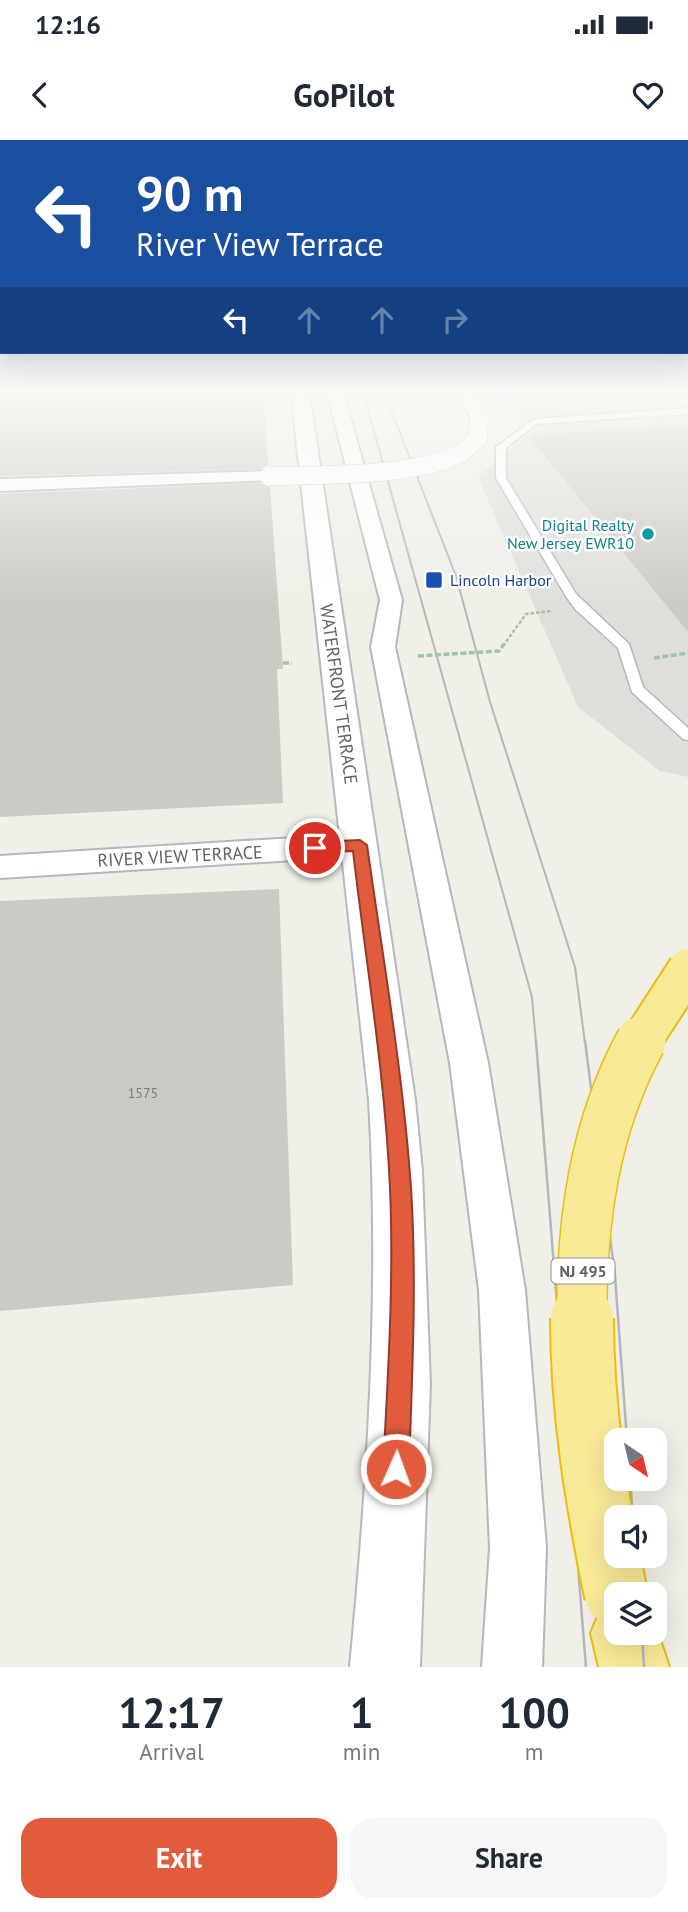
<!DOCTYPE html>
<style>
body{margin:0;font-family:"PT Sans",sans-serif;background:#f6f6f7;color:#1f2937;height:100vh;display:flex;flex-direction:column;font-size:26px;white-space:nowrap}
*{box-sizing:border-box;margin:0}
p{font-size:23px;color:#747a83}
.icon{flex:none;width:38px;height:38px;fill:none;stroke:currentColor;stroke-width:2;stroke-linecap:round;stroke-linejoin:round}
.map{position:relative;height:1527px;overflow:hidden}
.drawer{display:flex;flex-direction:column;background:#fff;flex:1}
.drawer>*{flex:none}
.guide{position:absolute;left:0px;top:0px;width:690px;height:214px;box-shadow:0 7px 28px #0002;background:#1a4fa0;color:#fff;overflow:hidden}
.needle{width:46px;rotate:145deg}
.controls{position:absolute;left:604px;top:1288px;display:grid;gap:14px}
.controls a{display:grid;place-items:center;width:63px;height:63px;border-radius:14px;background:#fff;box-shadow:0 7px 28px #0002;font-size:35px}
.pin{position:absolute;display:grid;place-items:center;width:60px;height:60px;color:#fff;margin:-30px;border:4px solid #fff;border-radius:50%;box-shadow:0 2px 7px #0007}
.me{position:absolute;width:77px;margin:-38px;rotate:2deg;stroke-linejoin:round;filter:drop-shadow(0 0 5px #0008)}
.turn{display:flex;align-items:center;gap:24px;height:147px;padding:0 21px;font-size:32px}
.turn .icon{width:91px;height:91px;stroke-width:2.5}
.turn b{display:block;font-size:49px;line-height:60px}
.lanes{display:flex;align-items:center;height:66px;padding:0 21px;background:#0003;justify-content:center;gap:35px;direction:ltr}
.lanes .off{opacity:.35}
.eta{display:flex;justify-content:space-evenly;align-items:center;height:119px;text-align:center}
.eta b{font-size:42px;font-weight:600;line-height:49px}
.action{display:flex;gap:14px;margin-top:auto;padding:14px 21px}
.action a{flex:1;height:80px;border-radius:21px;background:#e15b3d;color:#fff;font-size:28px;font-weight:600;line-height:80px;text-align:center}
.action a+a{background:#f6f6f7;color:#1f2937}
.status{display:flex;justify-content:space-between;align-items:center;height:49px;padding:0 35px;background:#fff;direction:ltr}
.status svg{height:19px;fill:currentColor}
header{display:flex;justify-content:space-between;align-items:center;height:91px;padding:0 21px;background:#fff;font-size:32px;font-weight:600}
.map>svg:first-child{display:block}
</style>
<div class="status"><b>12:16</b><svg viewBox="0 0 49 12"><path d="M0 12V9h3v3zM5 12V6h3v6zM10 12V3h3v9zM15 12V0h3v12zM26 1h20v11H26zM47 4h2v5h-2z"/></svg></div>
<header><svg class="icon" aria-label="back" viewBox="0 0 24 24"><path d="M15 5l-7 7 7 7"/></svg>GoPilot<svg class="icon" aria-label="heart" viewBox="0 0 24 24"><path d="M12 20l-8-8c-3-5 5-10 8-4 3-6 11-1 8 4z"/></svg></header>
<div class="map">
<svg width="688" height="1527" viewBox="0 0 688 1527">
<rect width="100%" height="100%" fill="#f0efe8"/>
<!-- industrial -->
<path fill="#dfdeda" d="M505,252H688V637L660,631L578,567L478,337L513,307L523,293L519,271Z"/>
<!-- building -->
<g fill="#cccac4">
<path d="M0,252H264L268,325L261,329L0,336Z"/>
<path d="M688,285V492L528,295Z"/>
<path d="M261,343L270,347L283,529H277L283,663L0,677V354Z"/>
<path d="M279,749L293,1145L0,1171V761Z"/>
</g>
<g fill="none" stroke-linecap="round" stroke-linejoin="round">
<!-- lane casing -->
<g stroke="#b5b7bb" stroke-width="3">
<path id="lane" d="M688,268V274L536,284L506,308V338L576,454L629,504L643,547L688,588V600L683,599L632,552L618,508L576,470L567,458L496,338V307L534,279Z"/>
</g>
<!-- street casing -->
<g stroke="#b5b7bb" stroke-width="4">
<g id="street">
<path d="M327,252H343L402,460L395,507L488,923L525,1150L546,1408L542,1527H482L490,1408L479,1150L450,923L371,507L380,460Z"/>
<path d="M457,252H473L487,278L485,281H473Z"/>
<path d="M269,331L275,332L278,336L275,340L0,351V339Z"/>
<path d="M360,694L371,697L376,705L371,713L360,716L0,738V716Z"/>
</g>
</g>
<!-- secondary casing -->
<g stroke="#b6b9be" stroke-width="4">
<path id="secondary" d="M291,252H309L415,960L422,1031L430,1244L420,1527H350C368,1338 380,1150 369,960Z"/>
</g>
<!-- highway casing -->
<g stroke="#ecbe0c" stroke-width="4">
<path id="highway" d="M616,1463V1493H654V1482L669,1527H599L591,1493L601,1469Z"/>
</g>
<!-- path-far1 -->
<path stroke="#9ec4ad" stroke-width="2.5" stroke-dasharray="3.5 2" stroke-linecap="butt" d="M503,506L526,474L551,471"/>
<!-- path -->
<g stroke="#9ec4ad" stroke-width="3.5" stroke-dasharray="6 2.5" stroke-linecap="butt">
<path d="M418,516L499,511L504,504"/>
<path d="M654,518L688,513"/>
<path d="M283,523H292"/>
</g>
<!-- lane -->
<use href="#lane" fill="#fff" fill-rule="evenodd"/>
<!-- street -->
<use href="#street" fill="#fff" fill-rule="evenodd"/>
<!-- secondary -->
<use href="#secondary" fill="#fff" fill-rule="evenodd"/>
<!-- highway -->
<use href="#highway" fill="#f8ea97" fill-rule="evenodd"/>
<!-- tram-far1 -->
<g stroke="#b5b6b7" stroke-width="2">
<path d="M363,252L532,857L536,903"/>
<path d="M384,252L456,436L490,562L575,827L585,903"/>
</g>
<!-- tram -->
<g stroke="#b5b6b7" stroke-width="2.5">
<path d="M536,901L586,1527"/>
<path d="M585,901L615,1136L627,1300"/>
<path d="M630,1339L633,1377"/>
<path d="M636,1416L639,1454"/>
<path d="M642,1493L644,1527"/>
</g>
<!-- street-bridge casing -->
<g stroke="#b5b7bb" stroke-width="19" stroke-linecap="butt">
<path id="street-bridge" d="M269,336C316,335 422,337 462,312C467,309 473,303 478,298L479,278"/>
</g>
<!-- highway-bridge-far2 casing -->
<g stroke="#ecbe0c" stroke-width="43" stroke-linecap="butt">
<path id="highway-bridge-far2" d="M640,903L688,829"/>
</g>
<!-- highway-bridge-far1 casing -->
<g stroke="#ecbe0c" stroke-width="52" stroke-linecap="butt">
<path id="highway-bridge-far1" d="M582,1180C581,1083 594,987 641,901"/>
</g>
<!-- highway-bridge casing -->
<g stroke="#ecbe0c" stroke-width="66" stroke-linecap="butt">
<path id="highway-bridge" d="M582,1178C582,1272 597,1363 616,1454"/>
</g>
<!-- street-bridge -->
<use href="#street-bridge" stroke="#fff" stroke-width="18"/>
<!-- highway-bridge-far2 -->
<use href="#highway-bridge-far2" stroke="#f8ea97" stroke-width="39"/>
<!-- highway-bridge-far1 -->
<use href="#highway-bridge-far1" stroke="#f8ea97" stroke-width="49"/>
<!-- highway-bridge -->
<use href="#highway-bridge" stroke="#f8ea97" stroke-width="62"/>
</g>
<!-- sky -->
<linearGradient id="sky" x2="0" y2="1"><stop stop-color="#90bff0"/><stop offset="0.54" stop-color="#f8f8f5"/><stop offset="1" stop-color="#f8f8f5" stop-opacity="0"/></linearGradient>
<rect width="688" height="466" fill="url(#sky)"/>
<!-- route -->
<path fill="#e15b3d" stroke="#923b28" stroke-width="2" d="M360,700L367,705C383,819 403,933 411,1048C417,1142 412,1235 409,1329L405,1338L396,1342L387,1338L383,1329C388,1235 394,1142 390,1048C385,935 366,823 353,711L315,713L307,708L315,702Z"/>
<!-- markers -->
<circle fill="#0f9aa8" stroke="#fff" stroke-width="2.5" cx="648" cy="394" r="7"/>
<rect fill="#1a4fb4" stroke="#fff" stroke-width="2.5" x="425" y="431" width="18" height="18" rx="3.5"/>
<g text-anchor="middle" dominant-baseline="central" stroke-width="5" stroke-linejoin="round" paint-order="stroke">
<!-- number labels -->
<g font-size="14" fill="#7a7c7e">
<text x="143" y="953">1575</text>
</g>
<!-- far-culture labels -->
<g font-size="16" fill="#0d838f" stroke="#fff" text-anchor="end">
<text x="634" y="385">Digital Realty<tspan x="634" dy="18">New Jersey EWR10</tspan></text>
</g>
<!-- far-transit labels -->
<g font-size="16" fill="#164399" stroke="#fff" text-anchor="start">
<text x="450" y="440">Lincoln Harbor</text>
</g>
<!-- shield labels -->
<rect fill="#fff" stroke="#8f9195" stroke-width="2" x="551.5" y="1118.5" width="63" height="25" rx="5"/>
<g font-size="16" font-weight="bold" fill="#5f6267">
<text x="583" y="1131">NJ 495</text>
</g>
<!-- street labels -->
<g font-size="18" fill="#5f6267" stroke="#fff">
<text transform="translate(339 554) rotate(82)">WATERFRONT TERRACE</text>
<text transform="translate(180 716) rotate(-3)">RIVER VIEW TERRACE</text>
</g>
</g>
</svg>
<div class="controls">
<a><svg class="needle" viewBox="-14 -14 28 28"><path d="M0-13l5 13h-10z" fill="#e53935"/><path d="M0 13l5-13h-10z" fill="#747a83"/></svg></a>
<a><svg class="icon" aria-label="sound" viewBox="0 0 24 24"><path d="M4 9h4l5-4v14l-5-4H4zM17 9q2 3 0 6"/></svg></a>
<a><svg class="icon" aria-label="layers" viewBox="0 0 24 24"><path d="M12 4l9 5-9 5-9-5zM3 14l9 5 9-5"/></svg></a>
</div>
<div class="pin" style="left:315px;top:708px;background:#d93025"><svg class="icon" aria-label="arrive" viewBox="0 0 24 24"><path d="M6 21V4h12l-3 4 3 4H6"/></svg></div>
<svg class="me" style="left:396px;top:1329px" viewBox="-20 -20 40 40"><circle r="17" fill="#e15b3d" stroke="#fff" stroke-width="3"/><path d="M0-11L8 9 0 5-8 9z" fill="#fff"/></svg>
<div class="guide">
<div class="turn"><svg class="icon" aria-label="left" viewBox="0 0 24 24"><path d="M17 20v-9H6M10 6l-5 5 5 5"/></svg><div><b>90 m</b>River View Terrace</div></div>
<div class="lanes"><svg class="icon" aria-label="left" viewBox="0 0 24 24"><path d="M17 20v-9H6M10 6l-5 5 5 5"/></svg><svg class="icon off" aria-label="ahead" viewBox="0 0 24 24"><path d="M12 20V5M6 11l6-6 6 6"/></svg><svg class="icon off" aria-label="ahead" viewBox="0 0 24 24"><path d="M12 20V5M6 11l6-6 6 6"/></svg><svg class="icon off" aria-label="right" viewBox="0 0 24 24"><path d="M7 20v-9h11M14 6l5 5-5 5"/></svg></div>
</div>
</div>
<section class="drawer">
<div class="eta">
<div><b>12:17</b><p>Arrival</p></div>
<div><b>1</b><p>min</p></div>
<div><b>100</b><p>m</p></div>
</div>
<div class="action"><a>Exit</a><a>Share</a></div>
</section>
